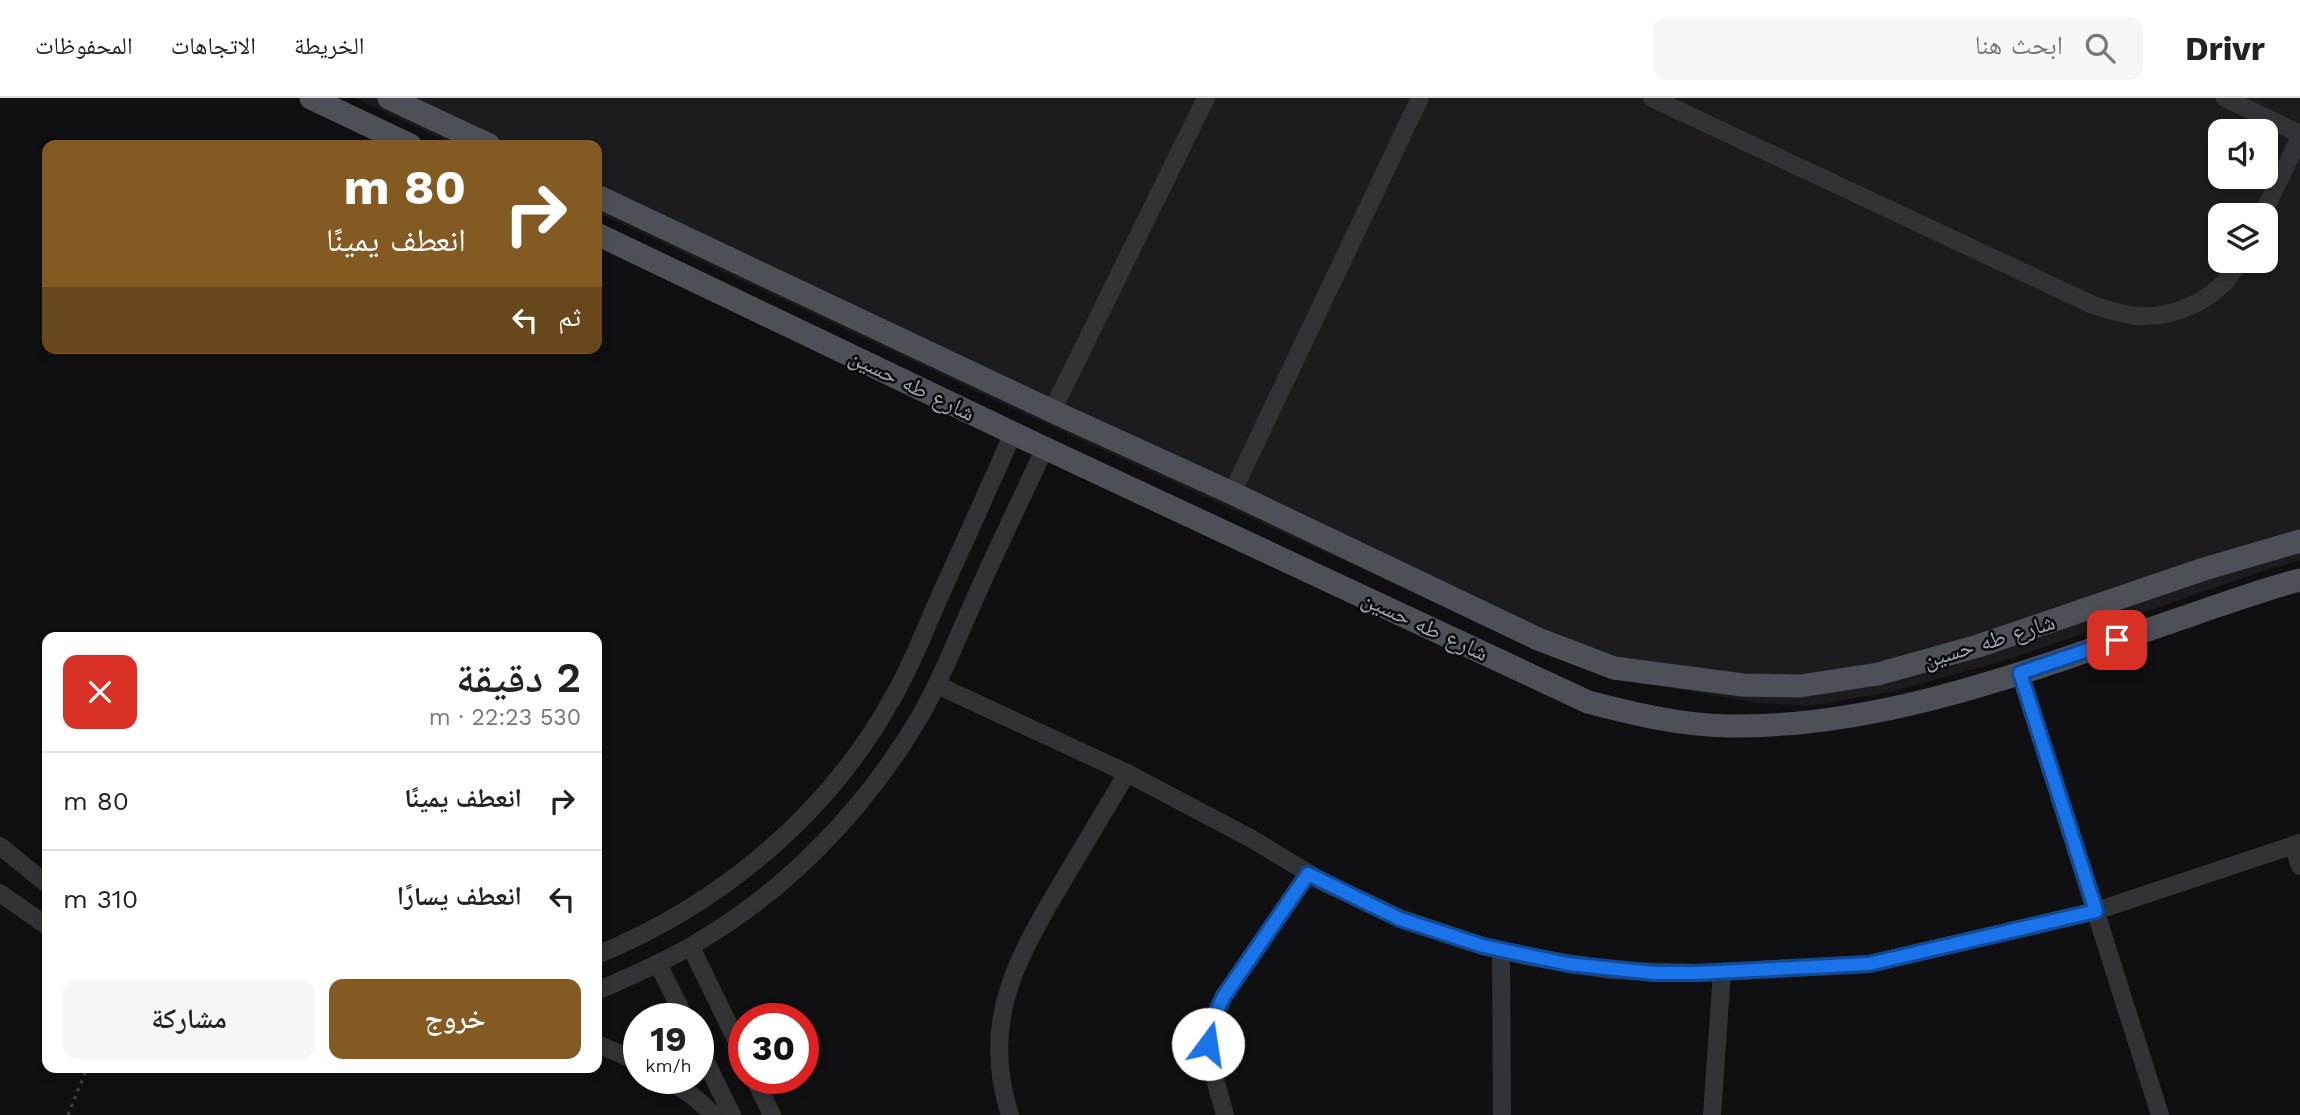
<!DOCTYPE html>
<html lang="ar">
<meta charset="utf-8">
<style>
body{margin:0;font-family:"Work Sans","Noto Naskh Arabic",sans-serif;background:#f6f6f6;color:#222;direction:rtl;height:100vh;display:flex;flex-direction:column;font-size:26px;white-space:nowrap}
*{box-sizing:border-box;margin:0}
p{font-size:23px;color:#767676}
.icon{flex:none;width:38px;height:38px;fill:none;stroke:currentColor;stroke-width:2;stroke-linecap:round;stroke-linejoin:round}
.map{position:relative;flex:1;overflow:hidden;direction:ltr}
.panel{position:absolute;left:42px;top:534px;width:560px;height:441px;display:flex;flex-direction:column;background:#fff;border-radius:14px;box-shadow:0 4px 10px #0003;direction:rtl}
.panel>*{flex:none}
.guide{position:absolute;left:42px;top:42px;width:560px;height:214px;border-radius:14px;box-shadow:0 4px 10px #0003;direction:rtl;background:#835b22;color:#fff;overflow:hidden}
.fabs{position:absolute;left:2208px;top:21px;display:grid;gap:14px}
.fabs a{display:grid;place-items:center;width:70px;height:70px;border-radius:14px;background:#fff;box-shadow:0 4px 10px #0003;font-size:35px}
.speed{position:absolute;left:623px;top:905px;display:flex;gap:14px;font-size:35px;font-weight:700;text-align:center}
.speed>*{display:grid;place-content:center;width:91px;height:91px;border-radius:50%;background:#fff;box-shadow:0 4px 10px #0003;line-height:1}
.speed small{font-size:18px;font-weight:400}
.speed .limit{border:10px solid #d22;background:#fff;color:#111}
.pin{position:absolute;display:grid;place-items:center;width:60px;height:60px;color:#fff;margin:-30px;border-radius:14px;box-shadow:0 4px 10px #0006}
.me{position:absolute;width:77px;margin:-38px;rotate:14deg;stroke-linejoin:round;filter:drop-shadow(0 0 5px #0008)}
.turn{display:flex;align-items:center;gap:24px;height:147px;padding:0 21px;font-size:32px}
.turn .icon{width:91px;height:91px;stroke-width:2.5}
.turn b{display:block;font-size:49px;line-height:60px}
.then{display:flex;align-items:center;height:66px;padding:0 21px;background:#0003;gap:14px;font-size:26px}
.round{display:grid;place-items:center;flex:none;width:74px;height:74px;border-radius:14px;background:#f6f6f6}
.head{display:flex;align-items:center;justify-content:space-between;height:119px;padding:0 21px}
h1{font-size:42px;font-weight:600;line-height:52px}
.primary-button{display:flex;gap:14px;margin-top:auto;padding:14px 21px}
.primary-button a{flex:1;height:80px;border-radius:14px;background:#835b22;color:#fff;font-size:28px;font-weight:600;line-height:80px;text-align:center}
.primary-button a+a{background:#f6f6f6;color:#222}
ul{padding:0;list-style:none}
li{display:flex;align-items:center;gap:21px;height:98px;padding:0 21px;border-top:2px solid #e0e0e0}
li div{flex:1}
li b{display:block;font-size:26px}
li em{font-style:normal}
header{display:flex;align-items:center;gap:42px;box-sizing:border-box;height:98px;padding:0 35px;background:#fff;border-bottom:2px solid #e0e0e0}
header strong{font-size:33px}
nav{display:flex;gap:38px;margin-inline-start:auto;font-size:24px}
.search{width:490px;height:63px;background:#f6f6f6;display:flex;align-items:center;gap:18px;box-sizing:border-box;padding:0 24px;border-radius:14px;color:#767676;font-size:26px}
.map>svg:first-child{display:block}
</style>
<header>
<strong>Drivr</strong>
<div class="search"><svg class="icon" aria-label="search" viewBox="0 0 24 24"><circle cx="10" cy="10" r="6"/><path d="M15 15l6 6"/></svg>ابحث هنا</div>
<nav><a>الخريطة</a><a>الاتجاهات</a><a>المحفوظات</a></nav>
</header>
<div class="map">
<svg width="2300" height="1017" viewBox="0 0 2300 1017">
<rect width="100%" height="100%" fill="#101012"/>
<!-- built -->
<path fill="#1c1c1f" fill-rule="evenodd" d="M355,0H2300V462L2266,472L2004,563L1890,594L1810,608L1758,605L1626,582L1549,557L1036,321L597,114V47H455ZM2221,33H2266V79H2221ZM2221,117H2266V163H2221Z"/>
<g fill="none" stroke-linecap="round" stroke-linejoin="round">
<!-- path -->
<path stroke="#373a3e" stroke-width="3.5" stroke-dasharray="3.5 5" stroke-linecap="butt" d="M68,1017L87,970"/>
<!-- minor -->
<g stroke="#313337" stroke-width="18">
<path d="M1652,0L2093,207C2106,211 2121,216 2135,218C2176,221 2221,200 2239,163"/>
<path d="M2225,0L2300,36"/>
<path d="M2262,117L2300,39"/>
<path d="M1052,313L1206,0"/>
<path d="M1232,395L1420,0"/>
<path d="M2020,575L2160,1017"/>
<path d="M937,587L1127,675L1252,741L1323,784L1400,820L1483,848L1525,858L1610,872L1697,875L1869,866L2096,813L2300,745"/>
<path d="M2293,747L2300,768"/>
<path d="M0,748L47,786"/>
<path d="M0,795L47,828"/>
<path d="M691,849L744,958"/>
<path d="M1501,853L1502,1017"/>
<path d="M597,857C719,807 827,718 892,601C911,569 924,534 939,500C964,445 989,390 1013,335"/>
<path d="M658,866L685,920"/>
<path d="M597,893C629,879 662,865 693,847C786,793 864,713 919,620C939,586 953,550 969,514C993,459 1019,405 1045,350"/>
<path d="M597,946L639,964"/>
<path d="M698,948L732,1017"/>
<path d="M666,980L694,999L714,1017"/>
<path d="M754,980L772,1017"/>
<path d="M1010,1017C980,925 1016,862 1061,786C1083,749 1105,712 1127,675"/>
<path d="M1225,1017L1209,959L1208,946L1213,921L1224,898L1308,776"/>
<path d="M1712,1017L1722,874"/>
</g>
<!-- major -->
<g stroke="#4d5056" stroke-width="23">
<path d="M311,0L410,47"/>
<path d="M389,0L489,47"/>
<path d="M597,98L1052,313L1232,395L1538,541L1614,570L1743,587L1800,588L1878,576L1978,548L2204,471L2300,443"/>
<path d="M597,136L1036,346L1588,604C1634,616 1680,627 1728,628C1890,630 2043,567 2194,516C2229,504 2264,491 2300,482"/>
</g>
</g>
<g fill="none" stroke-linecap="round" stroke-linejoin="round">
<!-- route casing -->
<g stroke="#114b97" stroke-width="18">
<path id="route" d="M1208,946L1213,921L1224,898L1308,776L1400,821L1483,848L1568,866L1654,875H1697L1869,866L2096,813L2020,575L2117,542"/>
</g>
<!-- route -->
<use href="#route" stroke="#1a73e8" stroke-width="12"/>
</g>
<g text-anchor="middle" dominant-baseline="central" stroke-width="5" stroke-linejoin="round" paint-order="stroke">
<!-- street labels -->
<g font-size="23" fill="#a1a8b3" stroke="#0b0b0d">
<text transform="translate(912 287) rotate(26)">شارع طه حسين</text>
<text transform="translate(1425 528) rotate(25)">شارع طه حسين</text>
<text transform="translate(1989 543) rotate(-17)">شارع طه حسين</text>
</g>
</g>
</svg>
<div class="fabs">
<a><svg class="icon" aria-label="sound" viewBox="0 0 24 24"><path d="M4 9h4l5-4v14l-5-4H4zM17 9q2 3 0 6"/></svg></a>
<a><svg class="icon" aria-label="layers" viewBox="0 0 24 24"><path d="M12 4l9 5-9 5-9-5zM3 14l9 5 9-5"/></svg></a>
</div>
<div class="speed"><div>19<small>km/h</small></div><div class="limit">30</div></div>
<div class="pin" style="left:2117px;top:542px;background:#d93025"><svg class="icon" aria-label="arrive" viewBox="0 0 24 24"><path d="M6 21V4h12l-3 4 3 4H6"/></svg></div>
<svg class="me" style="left:1208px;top:946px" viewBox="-20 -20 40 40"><circle r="19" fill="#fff"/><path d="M0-13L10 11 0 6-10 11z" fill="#1a73e8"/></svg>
<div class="guide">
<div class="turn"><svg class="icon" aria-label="right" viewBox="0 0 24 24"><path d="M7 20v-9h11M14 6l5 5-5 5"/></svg><div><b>80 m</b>انعطف يمينًا</div></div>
<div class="then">ثم<svg class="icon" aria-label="left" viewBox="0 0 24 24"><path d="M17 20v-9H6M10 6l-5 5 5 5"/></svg></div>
</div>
<section class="panel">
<div class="head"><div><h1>2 دقيقة</h1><p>530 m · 22:23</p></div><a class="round" style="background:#d93025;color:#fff"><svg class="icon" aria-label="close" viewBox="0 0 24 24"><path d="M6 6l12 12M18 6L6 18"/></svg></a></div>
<ul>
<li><svg class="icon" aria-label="right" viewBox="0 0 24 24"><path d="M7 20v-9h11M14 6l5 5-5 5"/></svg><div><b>انعطف يمينًا</b></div><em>80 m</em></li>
<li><svg class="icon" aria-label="left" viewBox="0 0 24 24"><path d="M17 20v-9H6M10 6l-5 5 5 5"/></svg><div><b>انعطف يسارًا</b></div><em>310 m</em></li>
</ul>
<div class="primary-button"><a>خروج</a><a>مشاركة</a></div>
</section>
</div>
